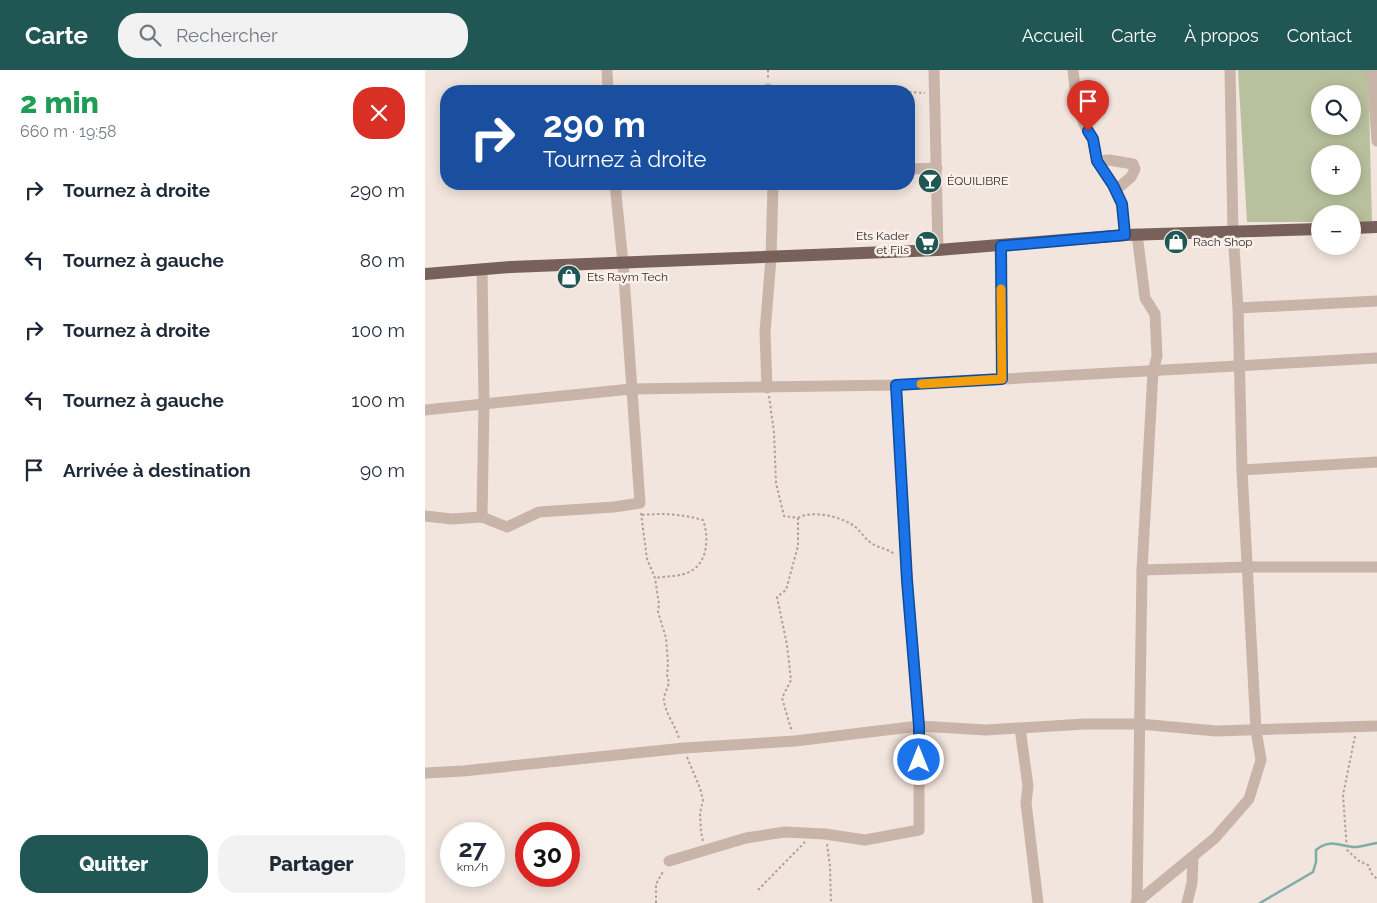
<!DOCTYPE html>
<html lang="fr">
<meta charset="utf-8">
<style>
body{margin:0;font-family:Raleway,sans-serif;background:#f2f2f3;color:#1f2937;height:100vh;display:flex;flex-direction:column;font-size:19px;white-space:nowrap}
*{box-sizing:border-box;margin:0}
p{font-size:16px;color:#747a83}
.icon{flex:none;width:28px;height:28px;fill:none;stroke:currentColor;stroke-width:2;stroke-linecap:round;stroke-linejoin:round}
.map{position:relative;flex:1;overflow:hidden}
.panel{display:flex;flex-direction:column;background:#fff;width:425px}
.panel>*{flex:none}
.banner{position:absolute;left:15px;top:15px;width:475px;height:105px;border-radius:20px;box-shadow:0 2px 12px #0003;background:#1a4fa0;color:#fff;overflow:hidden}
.fabs{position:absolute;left:886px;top:15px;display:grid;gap:10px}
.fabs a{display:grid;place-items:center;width:50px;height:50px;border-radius:50%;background:#fff;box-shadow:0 2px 12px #0003;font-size:25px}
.speed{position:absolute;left:15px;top:752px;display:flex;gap:10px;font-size:25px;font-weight:700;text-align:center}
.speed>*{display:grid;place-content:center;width:65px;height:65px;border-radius:50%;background:#fff;box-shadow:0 2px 12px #0003;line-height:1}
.speed small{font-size:12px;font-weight:400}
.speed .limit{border:8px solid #d22;background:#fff;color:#111}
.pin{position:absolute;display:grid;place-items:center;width:42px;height:42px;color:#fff;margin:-51px -21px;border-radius:50% 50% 50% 0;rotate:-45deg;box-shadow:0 0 5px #0007}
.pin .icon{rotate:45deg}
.me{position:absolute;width:55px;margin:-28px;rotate:0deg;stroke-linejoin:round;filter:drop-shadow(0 0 4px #0008)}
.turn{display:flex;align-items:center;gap:18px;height:105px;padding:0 20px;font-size:22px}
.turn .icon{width:65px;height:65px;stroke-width:2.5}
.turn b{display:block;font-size:35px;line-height:42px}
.round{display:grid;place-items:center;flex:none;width:52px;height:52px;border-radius:20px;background:#f2f2f3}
.overview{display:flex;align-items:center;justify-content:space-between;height:85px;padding:0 20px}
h1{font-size:30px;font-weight:800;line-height:38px;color:#1e9e55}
.button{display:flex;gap:10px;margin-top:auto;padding:10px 20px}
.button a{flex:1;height:58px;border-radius:20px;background:#205653;color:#fff;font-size:20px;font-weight:800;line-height:58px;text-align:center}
.button a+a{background:#f2f2f3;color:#1f2937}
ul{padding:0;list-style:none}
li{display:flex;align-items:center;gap:15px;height:70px;padding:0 20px}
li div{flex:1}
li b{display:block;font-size:19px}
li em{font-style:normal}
header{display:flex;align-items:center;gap:30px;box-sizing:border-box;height:70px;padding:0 25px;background:#205653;color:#fff}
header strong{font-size:24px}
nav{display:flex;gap:28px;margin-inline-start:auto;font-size:18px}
.search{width:350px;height:45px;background:#f2f2f3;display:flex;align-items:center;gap:12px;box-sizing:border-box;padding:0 18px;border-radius:20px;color:#747a83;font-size:19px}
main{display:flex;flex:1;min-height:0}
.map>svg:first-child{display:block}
</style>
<header>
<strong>Carte</strong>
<div class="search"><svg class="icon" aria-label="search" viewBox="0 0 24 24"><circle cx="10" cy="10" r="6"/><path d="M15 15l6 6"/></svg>Rechercher</div>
<nav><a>Accueil</a><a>Carte</a><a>À propos</a><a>Contact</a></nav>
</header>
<main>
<section class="panel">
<div class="overview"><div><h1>2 min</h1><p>660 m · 19:58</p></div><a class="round" style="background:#d93025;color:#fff"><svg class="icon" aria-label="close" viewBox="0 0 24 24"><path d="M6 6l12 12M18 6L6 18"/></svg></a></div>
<ul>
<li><svg class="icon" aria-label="right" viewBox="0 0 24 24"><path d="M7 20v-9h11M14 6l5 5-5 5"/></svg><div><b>Tournez à droite</b></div><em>290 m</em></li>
<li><svg class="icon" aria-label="left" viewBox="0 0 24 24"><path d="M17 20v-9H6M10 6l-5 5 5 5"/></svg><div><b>Tournez à gauche</b></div><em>80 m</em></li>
<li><svg class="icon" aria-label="right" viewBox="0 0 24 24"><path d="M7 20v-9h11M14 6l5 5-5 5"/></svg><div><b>Tournez à droite</b></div><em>100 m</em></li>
<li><svg class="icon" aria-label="left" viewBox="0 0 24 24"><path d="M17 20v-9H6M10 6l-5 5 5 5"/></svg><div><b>Tournez à gauche</b></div><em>100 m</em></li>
<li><svg class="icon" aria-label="arrive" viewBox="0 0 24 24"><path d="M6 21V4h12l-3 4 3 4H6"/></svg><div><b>Arrivée à destination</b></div><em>90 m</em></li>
</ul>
<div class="button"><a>Quitter</a><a>Partager</a></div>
</section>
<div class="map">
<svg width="952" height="833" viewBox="0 0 952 833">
<rect width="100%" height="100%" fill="#f1e5dd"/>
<!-- green -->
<path fill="#b8c09d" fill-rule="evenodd" d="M813,0H943L947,152H928V144H895V152H822ZM895,24H928V56H895ZM895,84H928V116H895Z"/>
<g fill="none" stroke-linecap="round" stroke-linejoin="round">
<!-- stream -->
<path stroke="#7dada9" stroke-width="2.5" d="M835,833L888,802L891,792V780C906,767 917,778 932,777C939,776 945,774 952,773"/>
<!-- path -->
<g stroke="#b59e93" stroke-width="2" stroke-dasharray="2.5 2.5" stroke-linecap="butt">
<path d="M343,0V10"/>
<path d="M355,20L366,21"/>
<path d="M459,21H473"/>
<path d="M484,22L500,23"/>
<path d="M344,326L349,362L351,413L359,446L373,448V476L361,520L352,527L362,575L366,610L357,628L367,662"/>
<path d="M216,443L222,489L230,508L234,534L233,542L241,568L243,593L242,607L244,612C243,618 238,626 239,631C241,645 252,658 254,669"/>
<path d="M217,445C238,443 257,444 278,450C284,466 283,492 266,501C256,507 241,506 230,508"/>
<path d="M373,448C386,440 413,446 426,454C434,458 438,467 446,473C453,478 465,479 470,485"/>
<path d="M930,666L918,725L922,780L934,791L943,795L947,804L952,809"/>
<path d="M262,687L275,718L278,730L275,743L276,762L278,771"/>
<path d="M402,774L405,796L406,833"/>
<path d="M333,820L380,772"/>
<path d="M231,833V814L239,800"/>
</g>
<!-- minor -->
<g stroke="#c9b4a9" stroke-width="11">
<path d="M182,0L183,21"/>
<path d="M509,0L513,180"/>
<path d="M648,0L652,34L659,54L668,69L672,91L688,115L697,134L700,165"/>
<path d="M947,0L952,71"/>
<path d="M343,19L344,21"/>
<path d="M672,91L684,90L708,94L710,99L706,107L691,120"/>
<path d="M484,99L512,98"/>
<path d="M712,164L720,228L730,244L732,286L728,302L717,500L712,832"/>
<path d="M575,176L577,309"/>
<path d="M813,238L952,231"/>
<path d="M342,318L340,262L346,188L348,114"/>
<path d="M0,340L206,319L471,315L952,288"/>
<path d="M817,400L952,392"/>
<path d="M0,446L27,449L57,447L82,457L114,442L189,437L215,433L198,193L190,114"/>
<path d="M57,447L59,333L57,199"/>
<path d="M717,500L823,497H952"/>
<path d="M595,658L603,716L601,733L613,833"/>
<path d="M0,703L38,701L259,678L370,671L494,656L561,660L660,654H715L791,661L952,656"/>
<path d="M244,791L321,768L360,762L400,764L440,770L494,760V656L482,510L471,315"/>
<path d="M711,833L790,768L824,729L836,690L831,660L817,400L813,238L808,163L805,0"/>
<path d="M762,833L767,813L768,787"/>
</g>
<!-- major -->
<g stroke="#78615a" stroke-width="12">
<path d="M928,158L952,157"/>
<path d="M0,204L86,197L513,180L700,165L895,159"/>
</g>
</g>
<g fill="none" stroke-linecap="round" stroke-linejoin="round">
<!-- route casing -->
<g stroke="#114b97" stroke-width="12">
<path id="route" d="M494,690V656L482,510L471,315L577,309L576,176L700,165L697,134L688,115L672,91L668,69L663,61"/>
</g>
<!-- route -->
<use href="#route" stroke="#1a73e8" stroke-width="9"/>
<!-- slow -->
<path stroke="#f59e0b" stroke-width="9" d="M496,314L577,309L576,219"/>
</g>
<!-- icons -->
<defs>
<g id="bar-disc" transform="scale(1.25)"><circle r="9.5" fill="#205653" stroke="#f9f0e9"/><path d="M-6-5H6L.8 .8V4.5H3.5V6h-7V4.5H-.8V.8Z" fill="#fff"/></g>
<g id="shop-disc" transform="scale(1.25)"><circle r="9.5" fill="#205653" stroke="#f9f0e9"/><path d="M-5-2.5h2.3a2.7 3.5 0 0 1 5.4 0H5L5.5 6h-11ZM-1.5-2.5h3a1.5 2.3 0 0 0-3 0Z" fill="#fff"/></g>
<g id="supermarket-disc" transform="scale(1.25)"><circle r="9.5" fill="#205653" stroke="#f9f0e9"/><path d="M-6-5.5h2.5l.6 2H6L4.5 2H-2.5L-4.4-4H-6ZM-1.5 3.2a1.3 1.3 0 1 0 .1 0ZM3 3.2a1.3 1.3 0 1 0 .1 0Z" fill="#fff"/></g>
</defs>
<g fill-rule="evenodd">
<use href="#bar-disc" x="505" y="111"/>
<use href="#shop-disc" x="751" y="172"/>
<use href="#supermarket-disc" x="502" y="173"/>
<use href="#shop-disc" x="144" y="207"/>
</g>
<g text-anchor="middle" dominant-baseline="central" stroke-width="5" stroke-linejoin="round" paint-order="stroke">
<!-- poi labels -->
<g font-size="12" fill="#362b29" stroke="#f9f0e9" text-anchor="start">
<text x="522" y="111">ÉQUILIBRE</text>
<text x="484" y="166" text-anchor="end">Ets Kader<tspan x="484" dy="14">et Fils</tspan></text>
<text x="768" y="172">Rach Shop</text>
<text x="162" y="207">Ets Raym Tech</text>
</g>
</g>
</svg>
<div class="fabs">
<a><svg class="icon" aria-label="search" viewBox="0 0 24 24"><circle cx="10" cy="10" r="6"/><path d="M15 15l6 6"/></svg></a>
<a>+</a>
<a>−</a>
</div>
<div class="speed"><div>27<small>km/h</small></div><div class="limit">30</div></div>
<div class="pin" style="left:663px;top:61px;background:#d93025"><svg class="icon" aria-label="arrive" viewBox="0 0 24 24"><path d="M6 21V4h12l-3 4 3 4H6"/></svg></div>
<svg class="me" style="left:494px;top:690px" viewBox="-20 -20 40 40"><circle r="17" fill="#1a73e8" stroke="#fff" stroke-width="3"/><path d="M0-11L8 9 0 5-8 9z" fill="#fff"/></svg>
<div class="banner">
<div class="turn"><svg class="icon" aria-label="right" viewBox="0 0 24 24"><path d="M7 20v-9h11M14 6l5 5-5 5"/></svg><div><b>290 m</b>Tournez à droite</div></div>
</div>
</div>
</main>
